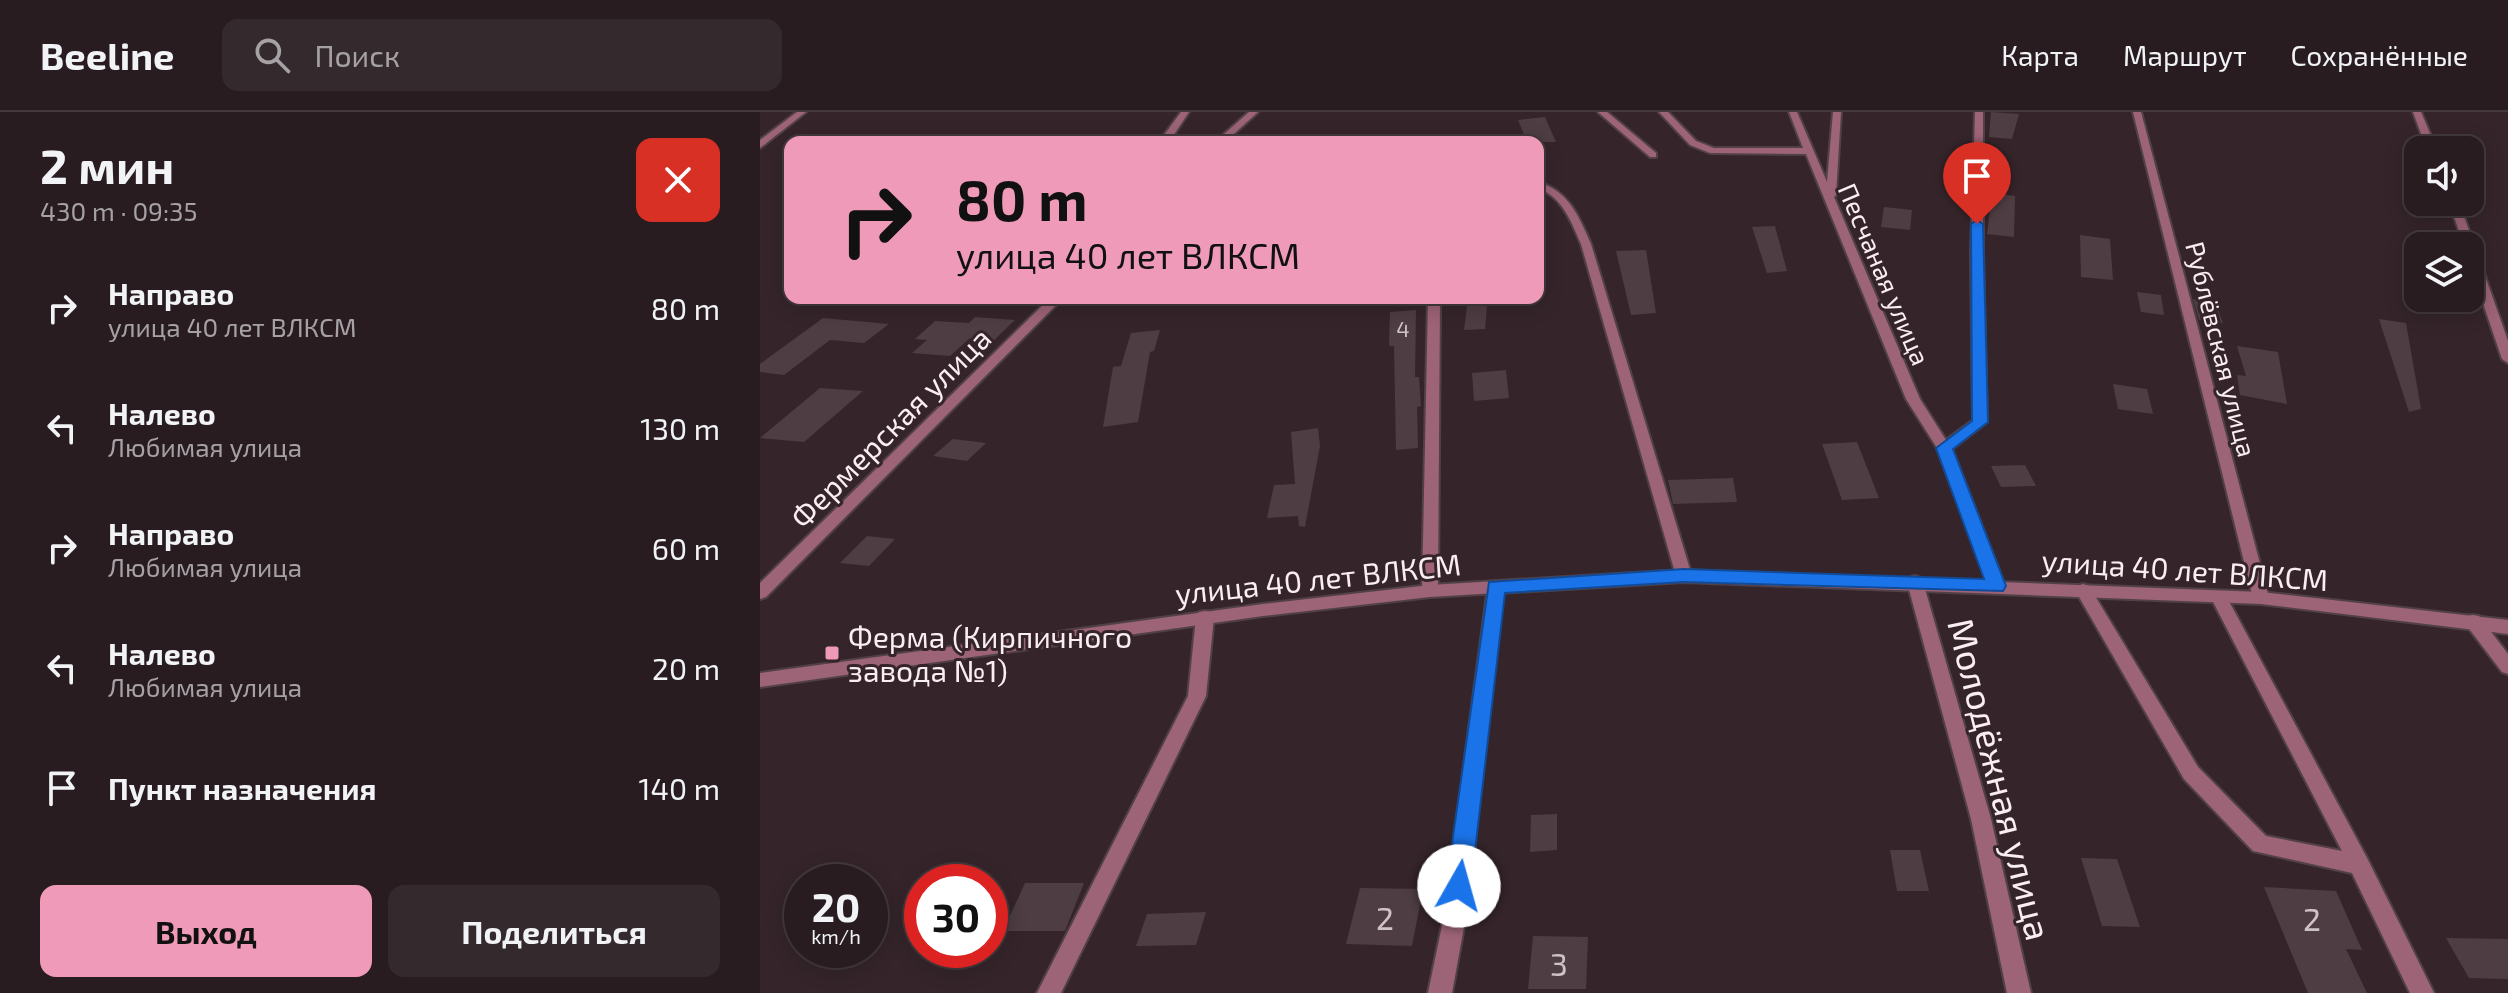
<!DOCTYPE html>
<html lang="ru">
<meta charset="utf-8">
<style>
body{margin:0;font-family:"Exo 2",sans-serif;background:#34292d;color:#f1f3f6;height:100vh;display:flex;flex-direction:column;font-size:30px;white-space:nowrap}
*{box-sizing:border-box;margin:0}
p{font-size:26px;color:#a5a1a5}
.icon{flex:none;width:44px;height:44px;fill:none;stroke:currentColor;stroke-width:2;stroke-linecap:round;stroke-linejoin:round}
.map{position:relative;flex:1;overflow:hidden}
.details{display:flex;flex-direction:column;background:#281c20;width:760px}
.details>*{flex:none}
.hud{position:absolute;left:24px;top:24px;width:760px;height:168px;border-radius:16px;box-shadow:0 4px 20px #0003,0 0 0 2px #443a3e;background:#ef9ab8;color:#111;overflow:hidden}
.tools{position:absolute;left:1644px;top:24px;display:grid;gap:16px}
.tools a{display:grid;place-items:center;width:80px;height:80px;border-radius:16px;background:#281c20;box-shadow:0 4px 20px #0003,0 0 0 2px #443a3e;font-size:40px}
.speed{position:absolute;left:24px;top:752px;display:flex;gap:16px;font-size:40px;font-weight:700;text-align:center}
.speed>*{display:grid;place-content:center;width:104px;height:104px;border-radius:50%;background:#281c20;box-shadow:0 4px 20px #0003,0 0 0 2px #443a3e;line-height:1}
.speed small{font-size:20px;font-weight:400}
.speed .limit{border:12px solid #d22;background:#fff;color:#111}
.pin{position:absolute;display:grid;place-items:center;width:68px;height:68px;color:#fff;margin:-82px -34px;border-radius:50% 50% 50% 0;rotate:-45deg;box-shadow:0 0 8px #0007}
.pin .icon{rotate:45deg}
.me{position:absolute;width:88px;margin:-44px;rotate:7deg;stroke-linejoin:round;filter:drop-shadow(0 0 6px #0008)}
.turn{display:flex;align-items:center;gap:28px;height:168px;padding:0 40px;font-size:36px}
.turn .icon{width:104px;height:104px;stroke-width:2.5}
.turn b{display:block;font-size:56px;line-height:68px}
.round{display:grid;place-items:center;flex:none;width:84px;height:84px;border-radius:16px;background:#34292d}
.overview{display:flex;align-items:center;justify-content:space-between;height:136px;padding:0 40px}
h1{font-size:48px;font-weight:700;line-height:60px}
.action{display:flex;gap:16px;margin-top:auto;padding:16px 40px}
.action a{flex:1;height:92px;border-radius:16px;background:#ef9ab8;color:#111;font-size:32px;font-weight:700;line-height:92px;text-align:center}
.action a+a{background:#34292d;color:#f1f3f6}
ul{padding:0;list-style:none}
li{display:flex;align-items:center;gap:24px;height:120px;padding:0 40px}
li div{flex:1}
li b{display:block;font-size:30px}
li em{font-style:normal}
header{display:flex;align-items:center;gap:48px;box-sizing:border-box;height:112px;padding:0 40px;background:#281c20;border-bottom:2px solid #443a3e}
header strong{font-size:38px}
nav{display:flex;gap:44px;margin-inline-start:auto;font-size:28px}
.search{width:560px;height:72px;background:#34292d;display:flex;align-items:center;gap:20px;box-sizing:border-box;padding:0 28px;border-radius:16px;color:#a5a1a5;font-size:30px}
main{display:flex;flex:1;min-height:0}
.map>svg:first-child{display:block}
</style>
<header>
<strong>Beeline</strong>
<div class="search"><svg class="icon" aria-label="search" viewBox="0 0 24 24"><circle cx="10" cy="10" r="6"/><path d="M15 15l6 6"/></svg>Поиск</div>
<nav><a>Карта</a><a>Маршрут</a><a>Сохранённые</a></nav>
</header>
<main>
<section class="details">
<div class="overview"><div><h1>2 мин</h1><p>430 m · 09:35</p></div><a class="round" style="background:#d93025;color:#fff"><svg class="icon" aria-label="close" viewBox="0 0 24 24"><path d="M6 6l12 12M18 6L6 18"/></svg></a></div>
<ul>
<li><svg class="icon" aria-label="right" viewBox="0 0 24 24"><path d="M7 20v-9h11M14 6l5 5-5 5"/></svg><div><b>Направо</b><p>улица 40 лет ВЛКСМ</p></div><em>80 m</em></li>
<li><svg class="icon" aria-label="left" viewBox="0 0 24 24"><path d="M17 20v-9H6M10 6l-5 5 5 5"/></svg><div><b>Налево</b><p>Любимая улица</p></div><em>130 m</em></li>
<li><svg class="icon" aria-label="right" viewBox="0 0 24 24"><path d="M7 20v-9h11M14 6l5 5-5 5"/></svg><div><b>Направо</b><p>Любимая улица</p></div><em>60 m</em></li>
<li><svg class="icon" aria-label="left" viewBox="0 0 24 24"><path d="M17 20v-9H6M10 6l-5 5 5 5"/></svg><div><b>Налево</b><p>Любимая улица</p></div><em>20 m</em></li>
<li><svg class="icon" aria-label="arrive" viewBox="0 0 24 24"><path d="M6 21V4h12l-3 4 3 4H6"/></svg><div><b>Пункт назначения</b></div><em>140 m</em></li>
</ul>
<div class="action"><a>Выход</a><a>Поделиться</a></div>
</section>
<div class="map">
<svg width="1748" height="881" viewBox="0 0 1748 881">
<rect width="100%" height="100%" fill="#35252b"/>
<!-- building -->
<g fill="#4e3d42">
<path d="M1231,0L1259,2L1252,27L1229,25Z"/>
<path d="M785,5L796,30H767L758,8Z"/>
<path d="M1232,81L1255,84L1254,125L1227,122Z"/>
<path d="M1124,95L1152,98L1150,118L1121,115Z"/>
<path d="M1015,114L1027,159L1007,161L992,115Z"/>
<path d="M1320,123L1350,127L1353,168L1321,165Z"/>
<path d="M886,138L896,201L871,203L856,139Z"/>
<path d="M1377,180L1401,183L1404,203L1381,200Z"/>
<path d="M1433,187L1455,190L1463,211L1439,208Z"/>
<path d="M707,194H727L725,217L704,218Z"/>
<path d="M656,198L655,265H659L661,294L657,295L658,336L636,338L634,234H629L630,200Z"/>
<path d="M215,205L255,208L234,228L210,226L190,244L152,241L167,228L155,227L175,209L209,211Z"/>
<path d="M63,206L129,212L104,231L70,228L24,263L0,260V252Z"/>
<path d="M1619,207L1646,211L1661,297L1649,300Z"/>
<path d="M400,218L394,239L390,240L378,310L343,315L353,255L361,254L371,221Z"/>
<path d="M1477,234L1518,240L1527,292L1480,283L1477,263L1486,264Z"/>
<path d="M746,258L749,286L714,289L712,261Z"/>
<path d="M1353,272L1387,277L1393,302L1358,297Z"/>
<path d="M60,276L103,279L44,330L0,326Z"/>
<path d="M558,316L560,334L545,415L539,414L538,404L507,406L514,373L535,372L531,320Z"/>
<path d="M193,327L226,331L207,349L173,344Z"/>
<path d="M1097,330L1119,386L1082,388L1062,332Z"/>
<path d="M1265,353L1276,374L1241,375L1231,354Z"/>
<path d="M973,366L977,390L913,392L908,368Z"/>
<path d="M107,424L135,427L109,454L80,451Z"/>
<path d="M797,702V738L770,740L771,703Z"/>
<path d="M1130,738H1160L1169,779H1137Z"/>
<path d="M1321,746L1357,747L1380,815L1342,814Z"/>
<path d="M265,771H324L305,819H243Z"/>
<path d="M1504,775L1576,779L1602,838L1586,837L1607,881H1548Z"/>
<path d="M600,776L663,777L652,834L586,832Z"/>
<path d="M446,800L436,833L376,834L387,802Z"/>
<path d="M773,824L828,825L826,877H768Z"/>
<path d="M1686,826L1748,827V867L1709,866Z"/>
</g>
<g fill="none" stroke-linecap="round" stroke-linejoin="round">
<!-- minor casing -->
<g stroke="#514147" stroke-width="4">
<g id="minor">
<path d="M37,0H46L0,36V28Z"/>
<path d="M421,0H429L409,30H399Z"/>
<path d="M489,0H498L465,30H455Z"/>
<path d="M838,0H847L896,41V45H890Z"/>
<path d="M899,0H908L936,29L954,36H1043L1029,0H1037L1067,70L1073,0H1081L1076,83L1074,85L1160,287L1186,328L1213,308L1211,140L1215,0H1223V140L1227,310L1192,337L1245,474L1243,478H1231L1229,474L1177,336L1146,287L1046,42L950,41L930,33Z"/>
<path d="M1373,0H1381L1509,486L1507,490H1495L1493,486Z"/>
<path d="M1653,0H1661L1677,38H1667Z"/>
<path d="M778,70C809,79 819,105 831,132L932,464L930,468H918L916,464L821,132C811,109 803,86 778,76Z"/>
<path d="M1689,90H1699L1748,229V251L1742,247L1710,153V134H1704Z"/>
<path d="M290,186H303L6,485L0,487V471Z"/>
<path d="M668,186H680L678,479L676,483H664L662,479Z"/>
<path d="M1155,464L1161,466L1163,470L1231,707L1271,881H1247L1211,707L1147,470L1149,466Z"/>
<path d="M736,469L742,471L744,475L706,804L692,881H668L684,804L728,475L730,471Z"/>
<path d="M1323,472L1329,474L1438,655L1506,724L1582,739L1450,484L1452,480H1464L1607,746L1674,881H1650L1592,761L1493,739L1424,667L1315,478L1317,474Z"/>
<path d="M445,499L451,500L454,505L446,584L301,881H277L428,584L436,505L439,500Z"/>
<path d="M1713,503L1719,504L1748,542V562L1742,560L1707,514L1704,509L1707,504Z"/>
</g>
</g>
<!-- tertiary casing -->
<g stroke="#514147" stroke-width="4">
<path id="tertiary" d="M924,458L1501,480L1748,508V522L1501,492L924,470L670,485L503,504L0,575V561L503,492L670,473Z"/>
</g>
<!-- minor -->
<use href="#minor" fill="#9d6377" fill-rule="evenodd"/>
<!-- tertiary -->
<use href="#tertiary" fill="#9d6377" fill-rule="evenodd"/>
</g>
<!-- route -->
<path fill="#1a73e8" stroke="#114b97" stroke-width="2" d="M1217,108L1223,112L1228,310L1193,337L1246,474L1243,479L924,470L745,481L711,774L707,782L699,785L690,782L686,774L729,470L924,457L1224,467L1176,336L1212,309L1211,112Z"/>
<!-- markers -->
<rect fill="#ef9ab8" stroke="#35252b" stroke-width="3" x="64" y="533" width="16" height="16" rx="4"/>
<g text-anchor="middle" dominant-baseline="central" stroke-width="6" stroke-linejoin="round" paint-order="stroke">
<!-- far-number labels -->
<g font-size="22" fill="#cfc2c6">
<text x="643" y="216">4</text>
</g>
<!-- far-street labels -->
<g font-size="26" fill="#faeef2" stroke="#35252b">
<text transform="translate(1125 162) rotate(67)">Песчаная улица</text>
<text transform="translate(1462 237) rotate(76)">Рублёвская улица</text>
</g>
<!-- street labels -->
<g font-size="30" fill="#faeef2" stroke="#35252b">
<text transform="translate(130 315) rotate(-45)">Фермерская улица</text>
<text transform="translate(1425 457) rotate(4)">улица 40 лет ВЛКСМ</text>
<text transform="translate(558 466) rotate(-6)">улица 40 лет ВЛКСМ</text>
</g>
<!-- poi labels -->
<g font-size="30" fill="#faeef2" stroke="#35252b" text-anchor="start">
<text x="88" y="524">Ферма (Кирпичного<tspan x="88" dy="34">завода №1)</tspan></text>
</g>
<!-- near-number labels -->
<g font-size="32" fill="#cfc2c6">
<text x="625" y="805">2</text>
<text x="1552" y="806">2</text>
<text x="799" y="851">3</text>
</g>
<!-- near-street labels -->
<g font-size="36" fill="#faeef2" stroke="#35252b">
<text transform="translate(1241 667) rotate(76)">Молодёжная улица</text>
</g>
</g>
</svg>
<div class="tools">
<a><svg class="icon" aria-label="sound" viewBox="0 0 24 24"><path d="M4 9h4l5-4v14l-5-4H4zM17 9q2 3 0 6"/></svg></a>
<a><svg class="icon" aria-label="layers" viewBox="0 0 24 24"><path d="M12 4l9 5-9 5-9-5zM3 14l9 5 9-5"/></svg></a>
</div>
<div class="speed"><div>20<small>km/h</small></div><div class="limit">30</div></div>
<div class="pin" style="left:1217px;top:112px;background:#d93025"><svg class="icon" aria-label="arrive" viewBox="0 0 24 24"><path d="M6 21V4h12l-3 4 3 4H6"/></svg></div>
<svg class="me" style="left:699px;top:774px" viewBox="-20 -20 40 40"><circle r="19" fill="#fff"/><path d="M0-13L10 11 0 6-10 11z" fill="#1a73e8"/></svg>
<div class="hud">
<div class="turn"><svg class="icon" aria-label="right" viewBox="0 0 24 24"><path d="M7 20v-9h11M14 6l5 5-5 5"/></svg><div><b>80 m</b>улица 40 лет ВЛКСМ</div></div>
</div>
</div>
</main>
